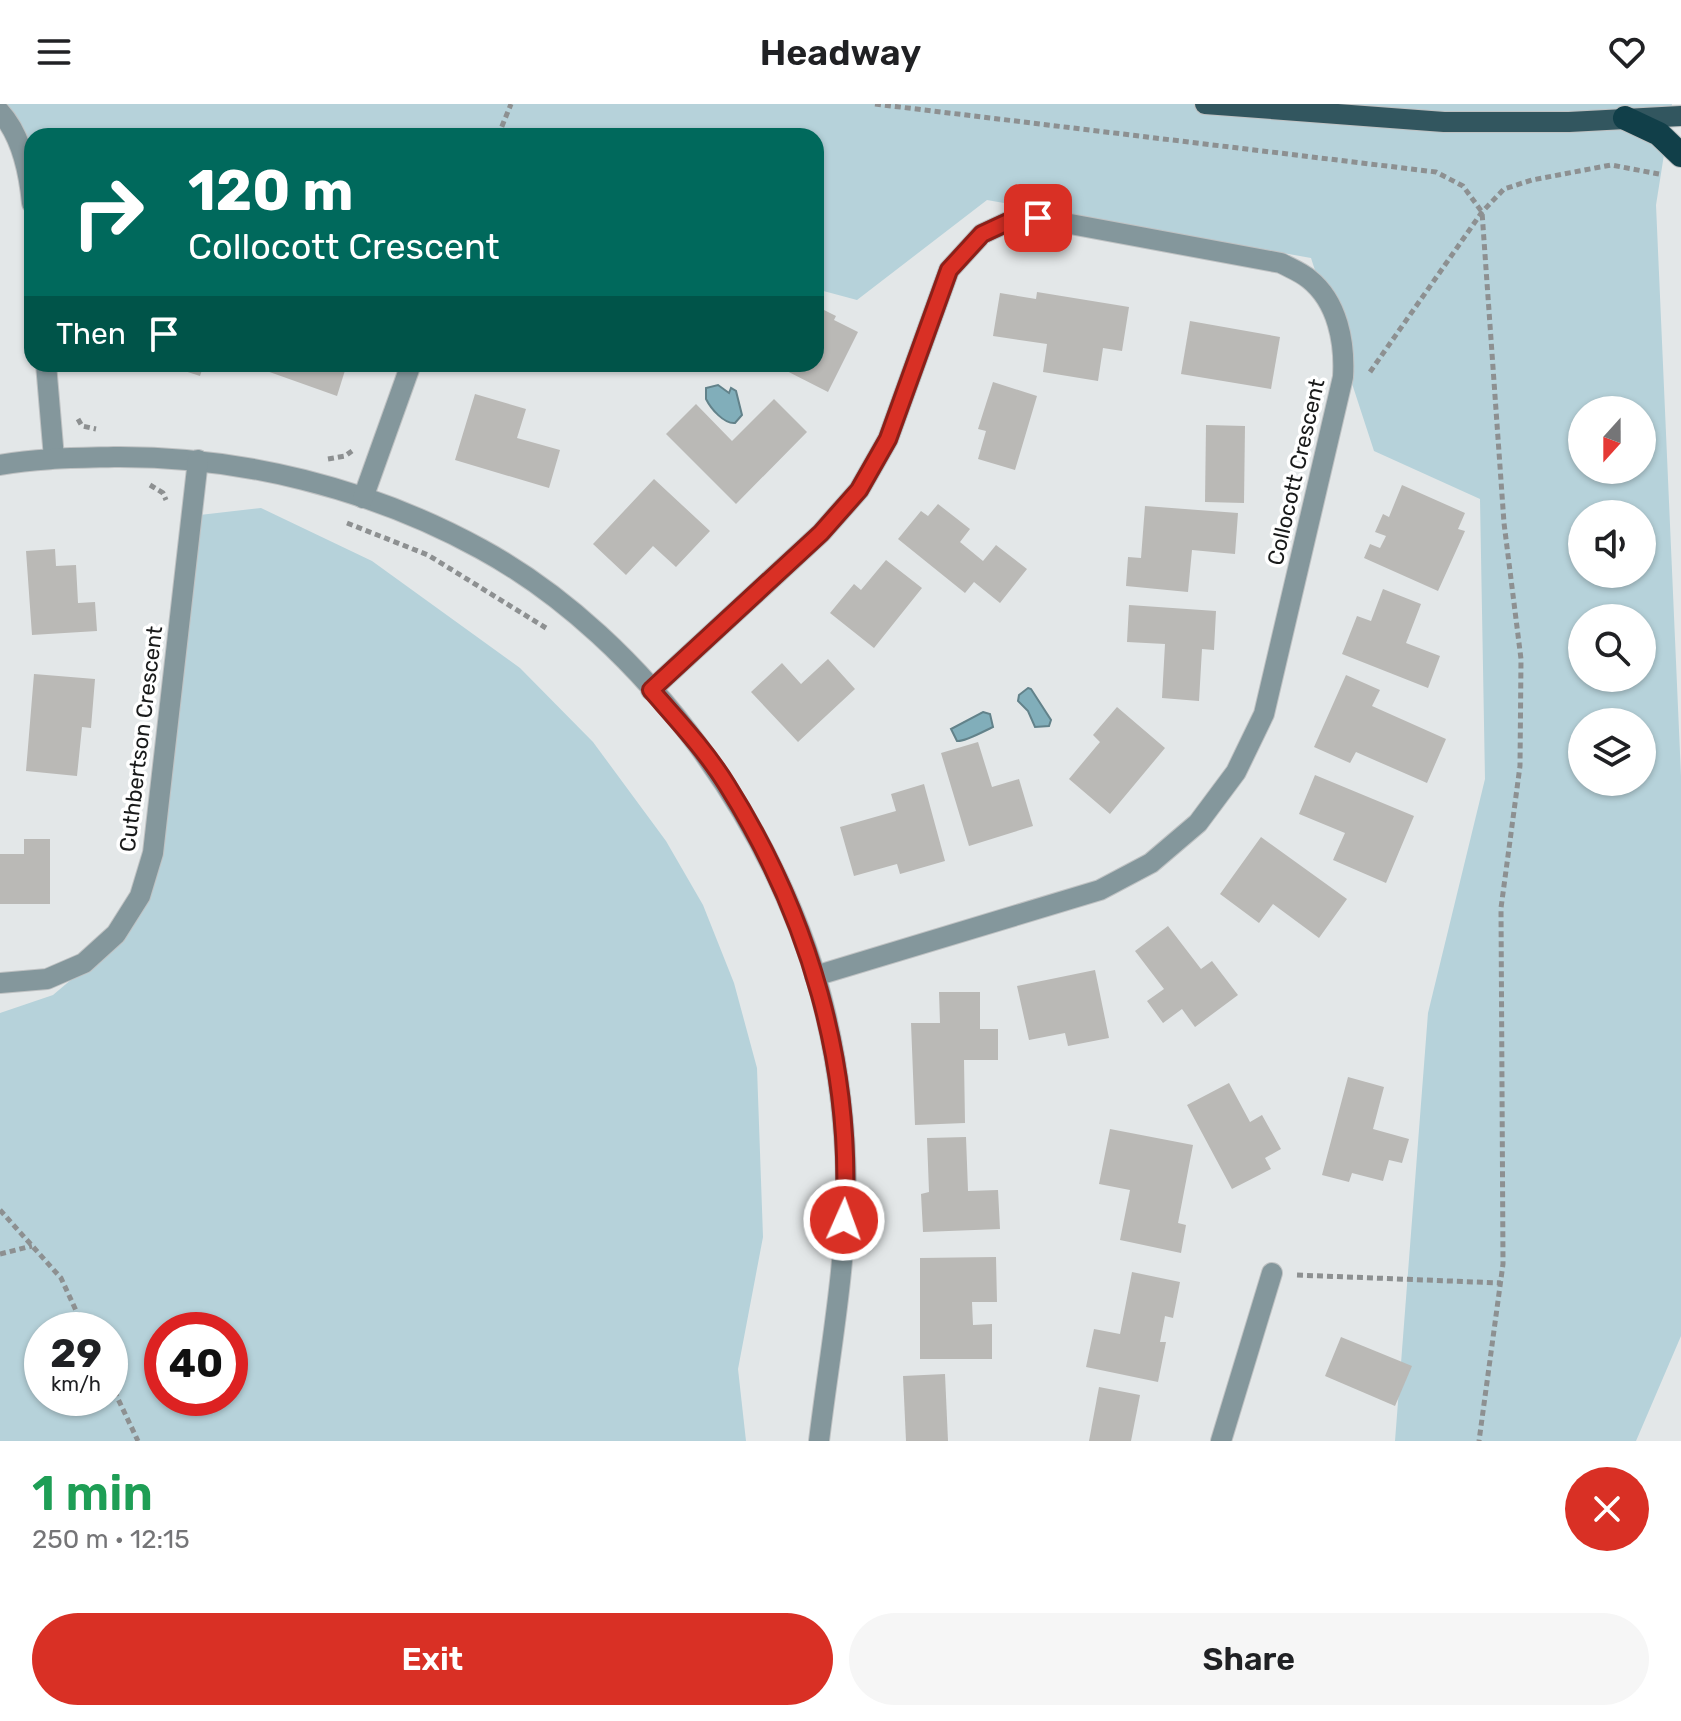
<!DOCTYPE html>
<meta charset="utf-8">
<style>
body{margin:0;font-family:Rubik,sans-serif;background:#f6f6f6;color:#202124;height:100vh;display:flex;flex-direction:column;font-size:30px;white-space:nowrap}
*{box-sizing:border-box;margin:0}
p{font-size:26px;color:#757577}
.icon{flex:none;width:44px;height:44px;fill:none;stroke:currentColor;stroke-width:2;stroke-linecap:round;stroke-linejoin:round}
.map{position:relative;height:1337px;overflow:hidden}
.details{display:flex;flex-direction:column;background:#fff;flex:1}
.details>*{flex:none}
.top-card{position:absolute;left:24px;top:24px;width:800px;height:244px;border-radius:24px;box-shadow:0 2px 6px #0004;background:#00695c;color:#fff;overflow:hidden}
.needle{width:52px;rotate:201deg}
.tools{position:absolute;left:1568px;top:292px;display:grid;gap:16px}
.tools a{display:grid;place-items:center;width:88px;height:88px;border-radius:50%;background:#fff;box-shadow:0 2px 6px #0004;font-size:40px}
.speed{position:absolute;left:24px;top:1208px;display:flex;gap:16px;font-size:40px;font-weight:700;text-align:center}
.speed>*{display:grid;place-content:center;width:104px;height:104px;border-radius:50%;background:#fff;box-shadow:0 2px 6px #0004;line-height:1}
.speed small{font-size:20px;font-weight:400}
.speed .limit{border:12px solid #d22;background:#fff;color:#111}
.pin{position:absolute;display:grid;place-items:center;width:68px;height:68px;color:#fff;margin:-34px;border-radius:16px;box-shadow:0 4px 12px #0006}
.me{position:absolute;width:88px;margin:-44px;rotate:2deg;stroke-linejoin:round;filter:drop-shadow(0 0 6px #0008)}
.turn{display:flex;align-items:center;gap:28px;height:168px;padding:0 32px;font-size:36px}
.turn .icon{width:104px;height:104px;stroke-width:2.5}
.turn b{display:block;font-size:56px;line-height:68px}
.then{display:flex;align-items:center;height:76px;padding:0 32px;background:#0003;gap:16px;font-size:30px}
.round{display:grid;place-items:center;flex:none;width:84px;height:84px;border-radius:42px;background:#f6f6f6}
.headline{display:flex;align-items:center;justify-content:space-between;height:136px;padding:0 32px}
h1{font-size:48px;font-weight:600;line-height:60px;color:#1e9e55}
.primary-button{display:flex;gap:16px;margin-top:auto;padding:16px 32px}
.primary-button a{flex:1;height:92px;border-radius:48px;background:#d93025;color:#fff;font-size:32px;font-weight:600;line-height:92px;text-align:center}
.primary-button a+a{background:#f6f6f6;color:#202124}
header{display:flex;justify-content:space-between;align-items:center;height:104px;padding:0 32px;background:#fff;font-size:36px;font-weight:600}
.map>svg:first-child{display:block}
</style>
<header><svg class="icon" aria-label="menu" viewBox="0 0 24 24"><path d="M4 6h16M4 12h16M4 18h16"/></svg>Headway<svg class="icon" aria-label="heart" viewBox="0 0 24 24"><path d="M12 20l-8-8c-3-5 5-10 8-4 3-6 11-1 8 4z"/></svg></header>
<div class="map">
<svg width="1681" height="1337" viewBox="0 0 1681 1337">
<rect width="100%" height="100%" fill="#e3e7e8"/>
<!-- green -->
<g fill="#b6d2da" fill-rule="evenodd">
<path d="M0,0H1672L1656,101L1681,672V1232L1636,1337H1395L1428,909L1485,675L1480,395L1374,347L1311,154L987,96L857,196L816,185V32H32V42ZM1582,306H1642V366H1582ZM1582,410H1642V470H1582ZM1582,514H1642V574H1582ZM1582,618H1642V678H1582Z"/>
<path d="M261,404L372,457L520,564L593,638L666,737L703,801L734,879L757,964L763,1133L738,1265L746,1337H0V909L53,891L98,853L149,761L191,412ZM42,1226H110V1294H42ZM162,1226H230V1294H162Z"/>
</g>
<!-- water -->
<g fill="#81aeba" stroke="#62828a" stroke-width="2">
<path d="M718,281L729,289L731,284L736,287L742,311L735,319C724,320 711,305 706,295V284Z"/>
<path d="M1028,584L1031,585L1051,616L1049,622L1035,623L1028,607L1018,597L1019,591Z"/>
<path d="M983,608L990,610L993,623C984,627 965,638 957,637L951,625Z"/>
</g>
<!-- building -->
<g fill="#bab9b6">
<path d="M1037,188L1129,203L1122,247L1103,244L1098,277L1043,268L1047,240L993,232L1000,189L1036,195Z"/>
<path d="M816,202L836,212L834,216L858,228L828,288L773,260H816Z"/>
<path d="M1190,217L1280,233L1271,285L1181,270Z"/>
<path d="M163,260H204L200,272Z"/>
<path d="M247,260H347L337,292Z"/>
<path d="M993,278L1037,292L1015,366L978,355L986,327L978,325Z"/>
<path d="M475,290L526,305L517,334L560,346L549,384L455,356Z"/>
<path d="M774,295L807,328L736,400L666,330L696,300L732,337Z"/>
<path d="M1206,321L1245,322L1244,399L1205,398Z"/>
<path d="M654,375L710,427L676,463L653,442L626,471L593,440Z"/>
<path d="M1402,381L1465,409L1458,425L1465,427L1438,487L1364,454L1370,440L1380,444L1386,432L1375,428L1383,410L1389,413Z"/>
<path d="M938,400L970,425L960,438L983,457L996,441L1027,465L1000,499L974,478L965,489L898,435L921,407L928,412Z"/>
<path d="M1145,402L1238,409L1235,450L1192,446L1188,488L1126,482L1128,453L1141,454Z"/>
<path d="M55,445L56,462L76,461L78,499L95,498L97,527L32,531L26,447Z"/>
<path d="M886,456L922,484L874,544L830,509L854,480L861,486Z"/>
<path d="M1383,485L1421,500L1406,539L1440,552L1428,584L1342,550L1357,512L1371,517Z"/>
<path d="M1129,501L1216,507L1214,546L1202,545L1199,597L1162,594L1165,540L1127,538Z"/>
<path d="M828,555L855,585L798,638L751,588L782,559L801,580Z"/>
<path d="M34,570L95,575L91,624L82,623L77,672L26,667Z"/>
<path d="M1346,571L1380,586L1372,602L1446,635L1427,679L1356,648L1350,659L1314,643Z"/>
<path d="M1117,603L1165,644L1110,710L1069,675L1100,638L1093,631Z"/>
<path d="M978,638L992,683L1019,675L1033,722L969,742L941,649Z"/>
<path d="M1315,671L1414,712L1386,779L1333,756L1345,729L1299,710Z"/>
<path d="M924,680L945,757L900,770L897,760L854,772L840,723L896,707L891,690Z"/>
<path d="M1261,733L1347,795L1319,834L1273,800L1259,819L1220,790Z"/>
<path d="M24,735H50V800H0V750H24Z"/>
<path d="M1168,822L1201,865L1212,857L1238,891L1195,923L1182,905L1163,919L1147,897L1164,885L1135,847Z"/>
<path d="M1095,866L1109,934L1068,942L1065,929L1029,936L1017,882Z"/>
<path d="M939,888H980V925H998V956H964L965,1019L915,1021L911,919H940Z"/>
<path d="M1348,973L1384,983L1373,1025L1409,1035L1402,1059L1389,1056L1383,1077L1352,1069L1349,1078L1322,1071Z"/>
<path d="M1229,979L1250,1018L1262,1011L1281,1045L1265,1054L1271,1065L1232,1085L1187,1001Z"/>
<path d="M1110,1025L1193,1041L1178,1119L1186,1121L1181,1149L1120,1136L1130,1086L1099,1080Z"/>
<path d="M966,1033L968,1087L998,1086L1000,1125L923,1128L921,1090L929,1088L927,1034Z"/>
<path d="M996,1153L997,1198H972L973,1221L992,1220V1255H920V1154Z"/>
<path d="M1132,1168L1180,1178L1173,1214L1165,1212L1160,1238H1166L1158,1278L1086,1263L1094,1225L1120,1230Z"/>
<path d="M1341,1233L1412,1262L1395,1302L1325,1272Z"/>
<path d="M945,1270L948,1337H906L903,1272Z"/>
<path d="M1099,1283L1140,1291L1131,1337H1089Z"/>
</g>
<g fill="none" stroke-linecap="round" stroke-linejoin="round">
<!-- minor casing -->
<g stroke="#bfc2c3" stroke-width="22">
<g id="minor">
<path d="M0,8C22,32 29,68 32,99"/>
<path d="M46,260L54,354"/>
<path d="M0,361C38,354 76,354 114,353C240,352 370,384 481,445C646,535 784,729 826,912C839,968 846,1028 846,1086C845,1170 829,1254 819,1337"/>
<path d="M363,394L411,260"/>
<path d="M651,586L821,429L859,386L888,335L949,166L982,130L1010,117L1038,114L1281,159C1290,164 1301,168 1309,175C1338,198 1345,239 1343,273L1264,610L1236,668L1198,719L1151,759L1100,786L815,872"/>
<path d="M0,879L47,875L84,859L116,830L140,792L153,749L198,356"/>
<path d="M1221,1337L1272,1169"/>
</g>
</g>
<!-- major casing -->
<g stroke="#bfc2c3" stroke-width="22">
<path id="major" d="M1205,0L1444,18H1569L1681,12"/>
</g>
<!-- highway casing -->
<g stroke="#bfc2c3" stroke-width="26">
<path id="highway" d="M1625,14L1659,30L1681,51"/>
</g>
<!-- path -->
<g stroke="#8d9091" stroke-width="5" stroke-dasharray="6 4" stroke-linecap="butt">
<path d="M875,0L1436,68L1463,82L1482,108L1504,419L1521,555L1520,662L1501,804L1503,1160L1479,1337"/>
<path d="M498,32L511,0"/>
<path d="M1370,268L1482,108L1504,85L1532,76L1611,61L1659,70"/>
<path d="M78,315L82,322L96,325"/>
<path d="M328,355L345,352L352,347"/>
<path d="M150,381L163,389L166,396"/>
<path d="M347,419L428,451L546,524"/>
<path d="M0,1106L61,1174L85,1226"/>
<path d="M0,1150L32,1142"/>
<path d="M1297,1171L1501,1179"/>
<path d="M110,1278L138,1337"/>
</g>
<!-- minor -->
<use href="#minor" stroke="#84979c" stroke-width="20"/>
<!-- major -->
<use href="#major" stroke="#32565f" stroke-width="20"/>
<!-- highway -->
<use href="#highway" stroke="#113f49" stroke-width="24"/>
</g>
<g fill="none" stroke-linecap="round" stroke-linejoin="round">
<!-- route casing -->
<g stroke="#8d1f18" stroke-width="20">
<path id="route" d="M844,1116C854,963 808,810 727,681C706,647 678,617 651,586L821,429L859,386L888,335L949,166L982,130L1010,117L1038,114"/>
</g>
<!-- route -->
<use href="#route" stroke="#d93025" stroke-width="14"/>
</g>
<g text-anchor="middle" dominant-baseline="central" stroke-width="7" stroke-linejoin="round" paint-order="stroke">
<!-- street labels -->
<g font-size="22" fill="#191a1a" stroke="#fff">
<text transform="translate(1296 368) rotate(-77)">Collocott Crescent</text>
<text transform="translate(141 635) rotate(-83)">Cuthbertson Crescent</text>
</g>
</g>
</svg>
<div class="tools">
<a><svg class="needle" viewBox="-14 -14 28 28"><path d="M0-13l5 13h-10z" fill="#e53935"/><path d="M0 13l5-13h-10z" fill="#757577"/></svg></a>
<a><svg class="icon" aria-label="sound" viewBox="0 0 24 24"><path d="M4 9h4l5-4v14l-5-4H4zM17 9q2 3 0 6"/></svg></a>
<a><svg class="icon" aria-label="search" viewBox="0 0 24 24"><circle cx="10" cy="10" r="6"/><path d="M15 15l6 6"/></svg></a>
<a><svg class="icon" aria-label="layers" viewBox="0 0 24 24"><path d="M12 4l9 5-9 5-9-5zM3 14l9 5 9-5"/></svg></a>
</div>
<div class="speed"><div>29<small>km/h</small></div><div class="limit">40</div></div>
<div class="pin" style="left:1038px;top:114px;background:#d93025"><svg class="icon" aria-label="arrive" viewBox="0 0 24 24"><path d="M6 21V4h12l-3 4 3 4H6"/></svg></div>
<svg class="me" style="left:844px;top:1116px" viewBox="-20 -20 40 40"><circle r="17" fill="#d93025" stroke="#fff" stroke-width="3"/><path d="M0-11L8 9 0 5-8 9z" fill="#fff"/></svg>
<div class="top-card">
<div class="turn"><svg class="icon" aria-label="right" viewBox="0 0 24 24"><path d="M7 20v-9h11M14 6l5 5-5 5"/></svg><div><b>120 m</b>Collocott Crescent</div></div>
<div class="then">Then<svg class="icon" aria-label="arrive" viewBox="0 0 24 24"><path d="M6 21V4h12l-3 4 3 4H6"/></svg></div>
</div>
</div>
<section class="details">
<div class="headline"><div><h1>1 min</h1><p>250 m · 12:15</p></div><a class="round" style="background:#d93025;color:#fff"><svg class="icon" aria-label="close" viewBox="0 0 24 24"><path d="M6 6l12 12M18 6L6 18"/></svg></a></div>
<div class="primary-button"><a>Exit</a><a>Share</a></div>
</section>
